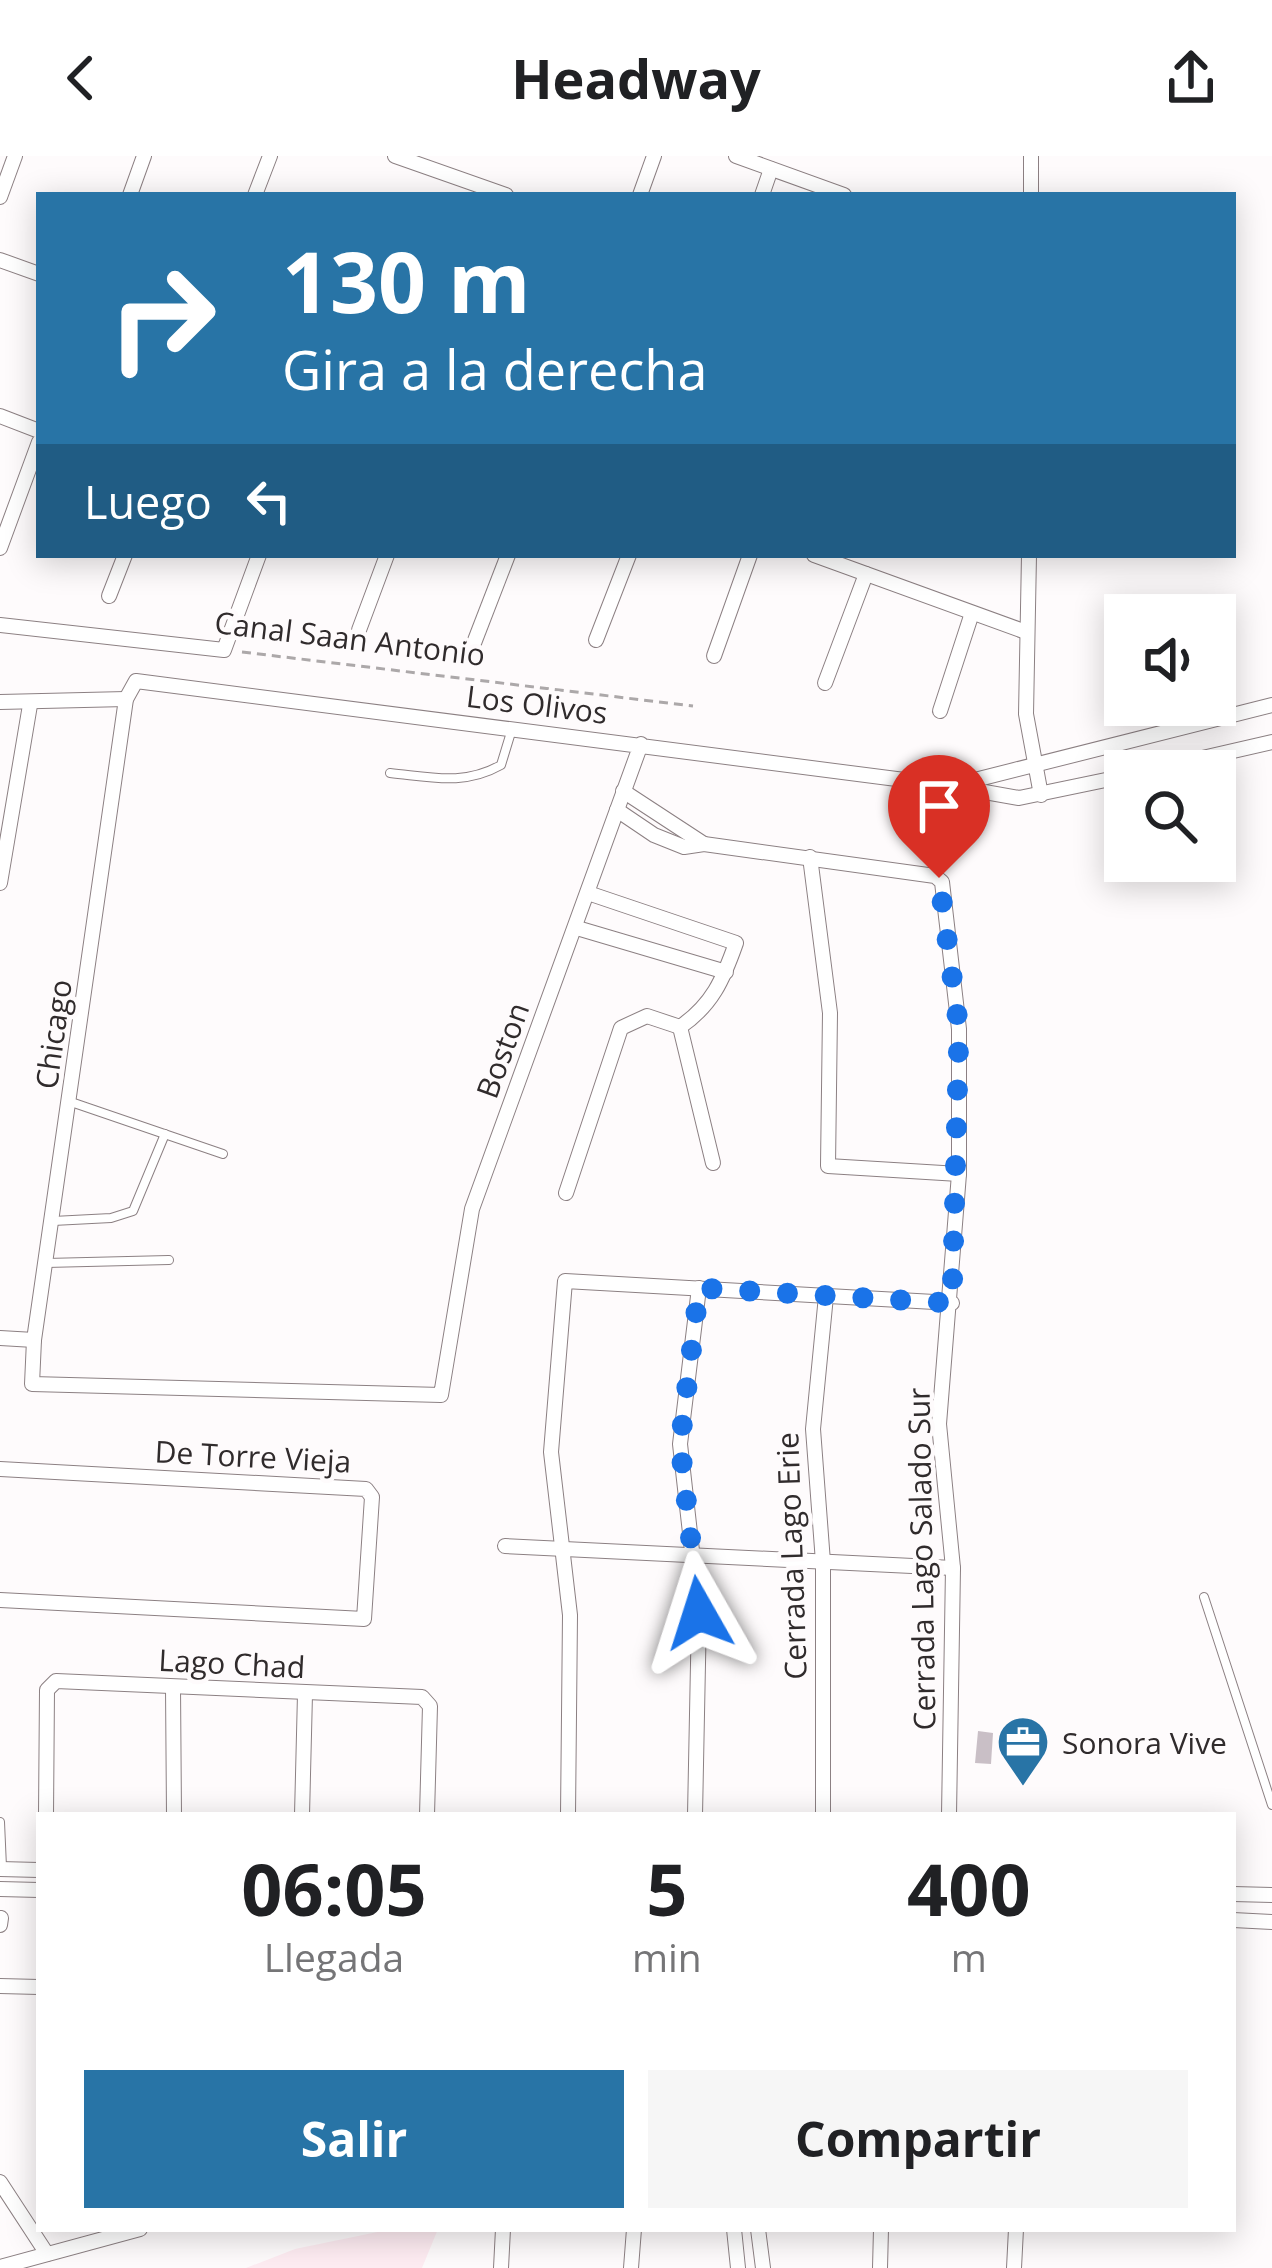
<!DOCTYPE html>
<html lang="es">
<style>
body{margin:0;font-family:"Open Sans",sans-serif;background:#f6f6f6;color:#202124;height:100vh;display:flex;flex-direction:column;font-size:45px;white-space:nowrap}
*{box-sizing:border-box;margin:0}
p{font-size:39px;color:#757577}
.icon{flex:none;width:66px;height:66px;fill:none;stroke:currentColor;stroke-width:2;stroke-linecap:round;stroke-linejoin:round}
.map{position:relative;flex:1;overflow:hidden}
.panel{position:absolute;left:36px;top:1656px;width:1200px;height:420px;display:flex;flex-direction:column;background:#fff;border-radius:0px;box-shadow:0 6px 30px #0003}
.panel>*{flex:none}
.hud{position:absolute;left:36px;top:36px;width:1200px;height:366px;border-radius:0px;box-shadow:0 6px 30px #0003;background:#2874a6;color:#fff;overflow:hidden}
.fabs{position:absolute;left:1104px;top:438px;display:grid;gap:24px}
.fabs a{display:grid;place-items:center;width:132px;height:132px;border-radius:0px;background:#fff;box-shadow:0 6px 30px #0003;font-size:60px}
.pin{position:absolute;display:grid;place-items:center;width:102px;height:102px;color:#fff;margin:-123px -51px;border-radius:50% 50% 50% 0;rotate:-45deg;box-shadow:0 0 12px #0007}
.pin .icon{rotate:45deg}
.me{position:absolute;width:132px;margin:-66px;rotate:354deg;stroke-linejoin:round;filter:drop-shadow(0 0 9px #0008)}
.turn{display:flex;align-items:center;gap:42px;height:252px;padding:0 48px;font-size:54px}
.turn .icon{width:156px;height:156px;stroke-width:2.5}
.turn b{display:block;font-size:84px;line-height:102px}
.then{display:flex;align-items:center;height:114px;padding:0 48px;background:#0003;gap:24px;font-size:45px}
.eta{display:flex;justify-content:space-evenly;align-items:center;height:204px;text-align:center}
.eta b{font-size:72px;font-weight:700;line-height:84px}
.button{display:flex;gap:24px;margin-top:auto;padding:24px 48px}
.button a{flex:1;height:138px;border-radius:0px;background:#2874a6;color:#fff;font-size:48px;font-weight:700;line-height:138px;text-align:center}
.button a+a{background:#f6f6f6;color:#202124}
header{display:flex;justify-content:space-between;align-items:center;height:156px;padding:0 48px;background:#fff;font-size:54px;font-weight:700}
.map>svg:first-child{display:block}
</style>
<header><svg class="icon" aria-label="back" viewBox="0 0 24 24"><path d="M15 5l-7 7 7 7"/></svg>Headway<svg class="icon" aria-label="share" viewBox="0 0 24 24"><path d="M12 15V3M7 8l5-5 5 5M5 13v7h14v-7"/></svg></header>
<div class="map">
<svg width="1272" height="2112" viewBox="0 0 1272 2112">
<rect width="100%" height="100%" fill="#fefbfc"/>
<!-- built -->
<path fill="#feecf2" d="M392,2073H438L422,2112H246L295,2093Z"/>
<!-- building -->
<path fill="#c9bfc6" d="M978,1575L993,1577L991,1608L975,1607Z"/>
<g fill="none" stroke-linecap="round" stroke-linejoin="round">
<!-- service casing -->
<g stroke="#8c8083" stroke-width="10">
<g id="service">
<path d="M390,617C431,621 464,630 501,609L512,573"/>
<path d="M71,946L223,998"/>
<path d="M53,1065L111,1062L133,1055L165,978"/>
<path d="M46,1107L169,1104"/>
<path d="M1204,1441L1272,1649"/>
<path d="M0,1666L2,1711"/>
</g>
</g>
<!-- minor casing -->
<g stroke="#8c8083" stroke-width="16">
<g id="minor">
<path d="M395,0L506,39"/>
<path d="M736,0L844,39"/>
<path d="M130,39L144,0"/>
<path d="M255,39L270,0"/>
<path d="M640,39L654,0"/>
<path d="M762,39L771,13"/>
<path d="M1031,39V0"/>
<path d="M0,41L15,0"/>
<path d="M0,104L39,118"/>
<path d="M0,260L39,275"/>
<path d="M0,392L39,286"/>
<path d="M814,399L1026,476"/>
<path d="M1029,399L1026,558L1041,639"/>
<path d="M109,440L125,399"/>
<path d="M0,469L224,494L259,399"/>
<path d="M359,474L387,399"/>
<path d="M596,484L629,399"/>
<path d="M474,487L508,399"/>
<path d="M714,500L750,399"/>
<path d="M825,527L866,418"/>
<path d="M0,546L126,543"/>
<path d="M940,555L972,457"/>
<path d="M641,588L472,1053L441,1239L32,1228L34,1184L126,543L136,525L951,630"/>
<path d="M1146,615L1272,586"/>
<path d="M1125,620L1019,642L951,630L1272,549"/>
<path d="M623,635L704,688"/>
<path d="M617,654L654,679L684,691L704,688L935,720L942,726L959,873V1018L939,1268L953,1412L949,1659"/>
<path d="M810,701L830,857L828,1010L959,1018"/>
<path d="M0,727L30,549"/>
<path d="M577,772L726,816"/>
<path d="M680,871L713,1007"/>
<path d="M566,1037L621,872L647,860L680,871C712,849 723,824 736,787L588,737"/>
<path d="M0,1182L34,1184"/>
<path d="M0,1313L366,1333L372,1341L364,1463L0,1444"/>
<path d="M505,1390L953,1412"/>
<path d="M173,1532L174,1659"/>
<path d="M46,1659L47,1534L56,1525L422,1541L430,1550L427,1659"/>
<path d="M302,1659L305,1538"/>
<path d="M568,1659L570,1459L551,1296L565,1125L952,1147"/>
<path d="M695,1659L699,1457L680,1288L699,1132"/>
<path d="M823,1659V1406L813,1273L826,1140"/>
<path d="M0,1713L39,1714"/>
<path d="M0,1733L39,1734"/>
<path d="M1233,1738L1272,1739"/>
<path d="M1233,1764L1272,1766"/>
<path d="M0,1769L1,1762"/>
<path d="M0,1830L39,1831"/>
<path d="M0,2026L47,2098"/>
<path d="M734,2073L738,2112"/>
<path d="M758,2073L763,2112"/>
<path d="M0,2111L140,2073"/>
<path d="M501,2112L503,2073"/>
<path d="M631,2112L634,2073"/>
<path d="M880,2112L881,2073"/>
<path d="M1014,2112L1016,2073"/>
</g>
</g>
<!-- path -->
<path stroke="#aca8a9" stroke-width="3" stroke-dasharray="9 6" stroke-linecap="butt" d="M242,496L693,550"/>
<!-- service -->
<use href="#service" stroke="#fff" stroke-width="8"/>
<!-- minor -->
<use href="#minor" stroke="#fff" stroke-width="14"/>
</g>
<g fill="none" stroke-linecap="round" stroke-linejoin="round">
<!-- route -->
<path stroke="#1a73e8" stroke-width="21" stroke-dasharray="0 37.8" d="M699,1457L680,1288L699,1132L952,1147L959,873L939,722"/>
</g>
<!-- icons -->
<defs>
<g id="office-pin" transform="scale(2.7)"><path d="M0 17L-7.5 6A9.5 9.5 0 1 1 7.5 6Z" fill="#2874a6" stroke="#fefbfc"/><path d="M-6-3h4V-5.5h4V-3h4V5H-6ZM-1-4.5V-3h2v-1.5ZM-6 0V1H6V0Z" fill="#fff"/></g>
</defs>
<g fill-rule="evenodd">
<use href="#office-pin" x="1023" y="1586"/>
</g>
<g text-anchor="middle" dominant-baseline="central" stroke-width="9" stroke-linejoin="round" paint-order="stroke">
<!-- street labels -->
<g font-size="30" fill="#302b2c" stroke="#fefbfc">
<text transform="translate(350 482) rotate(7)">Canal Saan Antonio</text>
<text transform="translate(537 548) rotate(7)">Los Olivos</text>
<text transform="translate(53 878) rotate(-82)">Chicago</text>
<text transform="translate(502 894) rotate(-70)">Boston</text>
<text transform="translate(253 1300) rotate(3)">De Torre Vieja</text>
<text transform="translate(791 1400) rotate(-92)">Cerrada Lago Erie</text>
<text transform="translate(921 1403) rotate(-91)">Cerrada Lago Salado Sur</text>
<text transform="translate(232 1507) rotate(3)">Lago Chad</text>
</g>
<!-- poi labels -->
<g font-size="30" fill="#302b2c" stroke="#fefbfc" text-anchor="start">
<text x="1062" y="1586">Sonora Vive</text>
</g>
</g>
</svg>
<div class="fabs">
<a><svg class="icon" aria-label="sound" viewBox="0 0 24 24"><path d="M4 9h4l5-4v14l-5-4H4zM17 9q2 3 0 6"/></svg></a>
<a><svg class="icon" aria-label="search" viewBox="0 0 24 24"><circle cx="10" cy="10" r="6"/><path d="M15 15l6 6"/></svg></a>
</div>
<div class="pin" style="left:939px;top:722px;background:#d93025"><svg class="icon" aria-label="arrive" viewBox="0 0 24 24"><path d="M6 21V4h12l-3 4 3 4H6"/></svg></div>
<svg class="me" style="left:699px;top:1457px" viewBox="-20 -20 40 40"><path d="M0-17L14 15 0 8-14 15z" fill="#1a73e8" stroke="#fff" stroke-width="4"/></svg>
<div class="hud">
<div class="turn"><svg class="icon" aria-label="right" viewBox="0 0 24 24"><path d="M7 20v-9h11M14 6l5 5-5 5"/></svg><div><b>130 m</b>Gira a la derecha</div></div>
<div class="then">Luego<svg class="icon" aria-label="left" viewBox="0 0 24 24"><path d="M17 20v-9H6M10 6l-5 5 5 5"/></svg></div>
</div>
<section class="panel">
<div class="eta">
<div><b>06:05</b><p>Llegada</p></div>
<div><b>5</b><p>min</p></div>
<div><b>400</b><p>m</p></div>
</div>
<div class="button"><a>Salir</a><a>Compartir</a></div>
</section>
</div>
